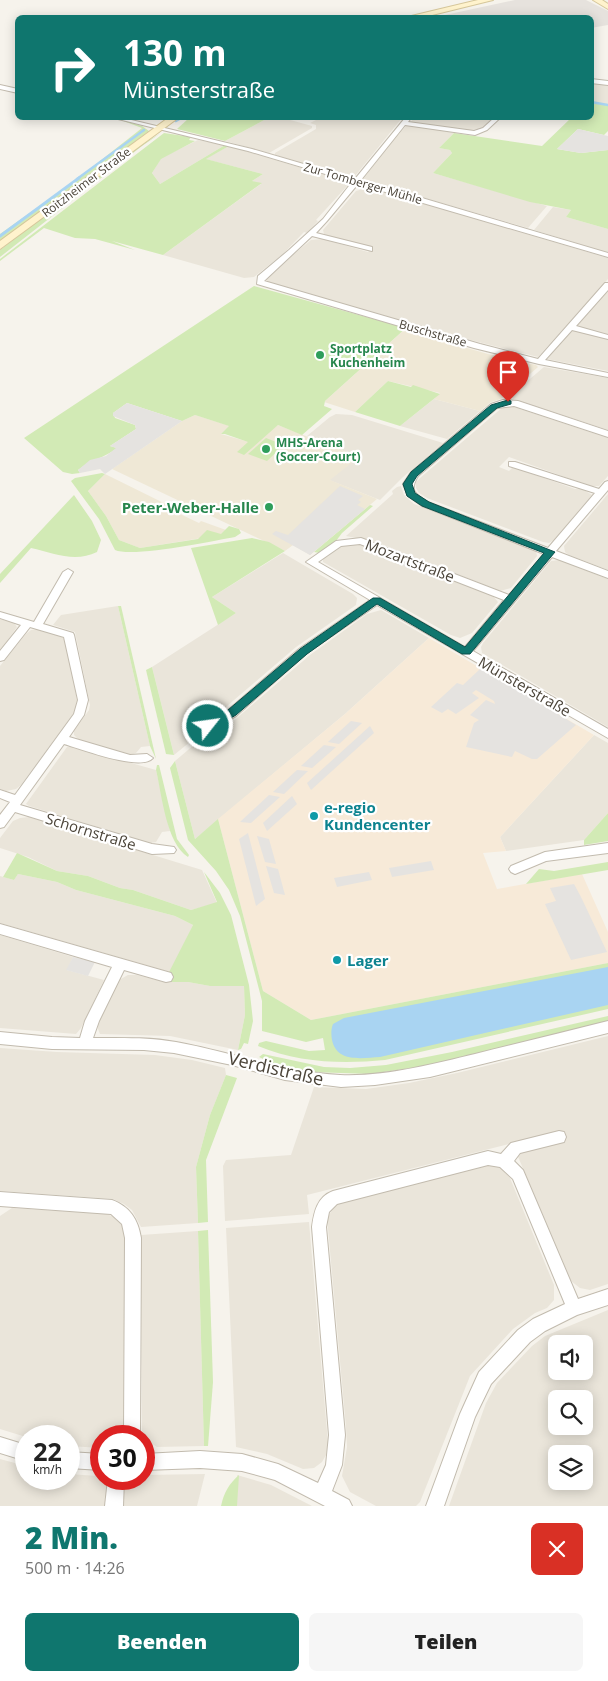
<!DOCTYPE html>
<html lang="de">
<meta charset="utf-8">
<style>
body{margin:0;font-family:"Open Sans",sans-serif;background:#f6f6f6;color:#222;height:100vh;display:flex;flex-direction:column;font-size:19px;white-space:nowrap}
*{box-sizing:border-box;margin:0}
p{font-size:16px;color:#767676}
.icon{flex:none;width:28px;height:28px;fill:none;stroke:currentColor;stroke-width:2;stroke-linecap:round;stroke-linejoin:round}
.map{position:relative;height:1506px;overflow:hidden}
.panel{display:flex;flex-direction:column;background:#fff;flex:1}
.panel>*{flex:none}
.guide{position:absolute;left:15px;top:15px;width:579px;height:105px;border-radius:8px;box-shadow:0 2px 12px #0003;background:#0f766e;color:#fff;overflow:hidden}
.fabs{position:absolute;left:548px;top:1335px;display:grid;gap:10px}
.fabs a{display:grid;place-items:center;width:45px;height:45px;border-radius:8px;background:#fff;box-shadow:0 2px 12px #0003;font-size:25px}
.speed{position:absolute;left:15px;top:1425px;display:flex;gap:10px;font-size:25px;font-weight:700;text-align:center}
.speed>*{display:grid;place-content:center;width:65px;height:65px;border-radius:50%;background:#fff;box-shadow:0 2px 12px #0003;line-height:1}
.speed small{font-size:12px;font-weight:400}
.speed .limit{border:8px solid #d22;background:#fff;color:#111}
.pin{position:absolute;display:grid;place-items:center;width:42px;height:42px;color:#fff;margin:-51px -21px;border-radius:50% 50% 50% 0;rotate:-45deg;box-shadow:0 0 5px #0007}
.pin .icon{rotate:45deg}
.me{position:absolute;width:55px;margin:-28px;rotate:60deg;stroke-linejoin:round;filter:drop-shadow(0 0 4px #0008)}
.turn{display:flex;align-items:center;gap:18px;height:105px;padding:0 25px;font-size:22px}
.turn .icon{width:65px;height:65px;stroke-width:2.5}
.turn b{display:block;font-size:35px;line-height:42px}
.round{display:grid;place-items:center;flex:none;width:52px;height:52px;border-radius:8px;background:#f6f6f6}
.summary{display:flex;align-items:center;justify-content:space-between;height:85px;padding:0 25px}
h1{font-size:30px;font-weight:800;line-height:38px;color:#0f766e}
.cta{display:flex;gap:10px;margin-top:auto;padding:10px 25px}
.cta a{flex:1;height:58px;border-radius:8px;background:#0f766e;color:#fff;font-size:20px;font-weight:800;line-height:58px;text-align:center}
.cta a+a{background:#f6f6f6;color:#222}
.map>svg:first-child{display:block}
</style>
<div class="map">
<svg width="608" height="1506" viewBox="0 0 608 1506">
<rect width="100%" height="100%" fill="#f6f3ec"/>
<!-- residential -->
<g fill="#eae5da" fill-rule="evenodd">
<path d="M591,82L608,85V104L591,101Z"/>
<path d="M268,118H283L312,126V128L269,153L225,141Z"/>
<path d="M320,118H402L355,176L350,177L275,155V153L316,129V125L310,123Z"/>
<path d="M414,118H494L482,129L459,131L410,123Z"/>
<path d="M411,125L454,133L439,148L450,150L452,153L433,173L547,206L528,228L365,181L363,179L391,143L406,126Z"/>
<path d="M198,140L225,145L160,184L152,173L161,158Z"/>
<path d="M229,146L344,181L348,185L316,220L318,221L307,233L304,232L283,254L254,277L244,278L163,255L261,184L252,181L263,174L205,159Z"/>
<path d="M363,189L391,194L608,258V279L538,357L447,334L265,282L267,276L311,240L323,239L368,252L372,248L330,237L324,234L323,230L356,191Z"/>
<path d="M553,207L571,210L566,217L608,229V253L534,230Z"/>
<path d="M608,292V335L576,326L602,296Z"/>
<path d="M573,329L608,339V371L547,359Z"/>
<path d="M544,367L608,378V430L513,399L511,395Z"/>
<path d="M434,399L480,411L447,439L400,426Z"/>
<path d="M503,407H514L608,438V476L599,486H590L509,457L499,467L509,471L512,468L519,469L575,489L581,488L592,495L554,540L549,543L543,542L427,498L419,493L416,488V482L420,478Z"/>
<path d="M336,414L352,415L443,443L403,477L380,500L329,480L358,457L307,436L330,417Z"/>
<path d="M401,486L404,495L414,504L529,547L536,551L537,556L511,588L500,591L376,542L346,536L393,494L392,491L397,487Z"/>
<path d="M608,494V570L569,555L565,552L564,546Z"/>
<path d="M359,543L492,595L498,602L472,633L460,638L451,635L323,562V559L337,547Z"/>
<path d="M283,553L353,594L357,598L356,605L296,647L220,712L199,715L183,729L196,737L174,755L152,667L236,613L212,597Z"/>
<path d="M559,560L608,579V727L482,653L481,647L483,643L551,561Z"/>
<path d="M118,606L150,746L141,747L136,753L130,755L80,741L74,735V731L89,710L90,705L75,632L53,625L61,615Z"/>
<path d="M381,610L429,638L345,714L195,839L175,761L201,739L208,743L310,655L367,614Z"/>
<path d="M0,619L14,623L17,627L0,651Z"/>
<path d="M39,629L60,635L66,641L77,700L76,707L74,713L21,785L16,789L6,791L0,789V666L26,634L31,630Z"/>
<path d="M594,735L608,743V813L584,840L506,851L500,837Z"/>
<path d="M67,747H74L156,770L170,831L162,832L156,842L150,843L29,806L26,804Z"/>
<path d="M29,817L202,870L217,903L191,910L133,890L120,888L88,876L57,871L28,857L0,848V838L13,821L20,818Z"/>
<path d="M18,874L57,882L76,890L175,916L193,925L170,972L0,923V876L14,880Z"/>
<path d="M0,935L73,957L67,970L104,980L81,1028L76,1034L0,1028Z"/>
<path d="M128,975H137L164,982H188L210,986H244L245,1015L238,1050L170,1036L100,1034L98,1029V1022L119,980Z"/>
<path d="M608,1036V1284L590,1290L580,1288L571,1281L516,1152L557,1132L307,1195L309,1214L225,1221L223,1166L226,1160L291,1155L314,1087L366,1089L409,1083L457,1073Z"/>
<path d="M0,1048L57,1052L155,1055L192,1060L225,1068L226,1075L210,1115L196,1167L198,1223L141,1227L132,1210L124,1204L113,1199L0,1191Z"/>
<path d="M495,1165L505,1170L510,1178L554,1285V1300L547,1308L535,1313L513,1329L470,1376L420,1502L416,1506H376L350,1492L342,1476L347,1447L346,1427L327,1218L335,1206L345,1201L486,1166Z"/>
<path d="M12,1208L107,1214L116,1218L123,1227L125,1235L123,1426L120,1436H101V1448L69,1446V1436L26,1437L0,1429V1216Z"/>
<path d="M309,1222L328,1443L326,1455L322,1462L314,1468L303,1469L267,1454L236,1447L226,1228Z"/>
<path d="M198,1231L204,1446L157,1447L147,1440L142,1431L141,1235Z"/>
<path d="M608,1310V1506H449L486,1403L497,1383L532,1346L545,1336ZM556,1344H584V1371H556ZM556,1399H584V1426H556ZM556,1454H584V1481H556Z"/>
<path d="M0,1459L26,1466V1479H69V1474L98,1476L109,1489L108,1506H0Z"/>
<path d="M205,1474L197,1506H119L121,1489L130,1479H144V1475Z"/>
<path d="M237,1475L271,1485L312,1506H237Z"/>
</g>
<!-- commercial -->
<path fill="#f7ead8" d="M429,638L594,735L500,837L506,851L483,853L497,889L582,874L608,932V963L311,1020L263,991L218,819L345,714Z"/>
<!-- industrial -->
<path fill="#e6e2dd" d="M515,0H586L608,11V25L591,28V18H431Z"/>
<!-- education -->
<g fill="#efe8d6">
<path d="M404,330L488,354L536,365L538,367L501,399L491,402L480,411L434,399L440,393L388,381L355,412L324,402Z"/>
<path d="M195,415L230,426L221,434L249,442L278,425L359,457L330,480L377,499L310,555L293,545L285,551L112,469L182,421Z"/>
<path d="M105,474L182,512L180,514L199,523L201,521L226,530L221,535L140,548L119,540L106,516L88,491Z"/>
</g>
<!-- green -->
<g fill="#d2eab5">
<path d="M591,101L608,104V131L604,135L578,129L557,149L581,153L608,150V229L566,217L571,210L530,202L433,173L452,153L450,150L439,148L454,133L542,146L571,118H591Z"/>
<path d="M189,118H268L225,141L177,129Z"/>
<path d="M118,119L142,126L149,131L0,243V234L72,183L142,128Z"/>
<path d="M161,133L142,146L0,257V250L125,155Z"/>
<path d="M164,133L191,137L189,140L195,141L161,159L152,173L160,184L225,145L229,146L206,159L263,174L252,181L262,183L163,255L112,241L135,250L95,239L75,238L44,228L0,261V259Z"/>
<path d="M254,286L406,328L325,401L324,406L332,409L302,435L278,425L244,455L237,452L248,442L225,434H221L229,426L195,415L182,421L127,403L113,413L115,418L135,425L136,429L110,446L117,448C104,458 91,460 78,470L80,473L72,474L63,472L24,438Z"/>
<path d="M388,381L411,387L413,385L440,394L400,426L355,412Z"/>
<path d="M266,438L284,445L267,461L248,454Z"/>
<path d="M102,473L105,474L88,491L106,516L119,540L140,548L198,539L207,530L221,534L229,526L239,529L241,533L235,537C213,541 132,558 115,550L99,519L71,481L75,478Z"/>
<path d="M74,495L92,521L101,540L97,552C75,563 53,553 31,548L0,583V574Z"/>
<path d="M370,505L373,506L342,533L336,541L320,553L314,552Z"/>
<path d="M252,538L269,542L285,551L212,597L236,613L218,625L191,548Z"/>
<path d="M118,606H121L156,759L150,746Z"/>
<path d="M152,667L174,755L166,754L146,670Z"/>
<path d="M175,761L195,839L218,819L263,991L311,1020L608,963V1009L385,1060C343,1064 298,1063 258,1046L259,1043L266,1041L309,1051L325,1050L323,1038L306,1042L262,1031V1001L240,916L229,890L216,871L188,840L170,768Z"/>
<path d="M157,765H159L177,839L189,855L188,857C166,843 162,795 156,770Z"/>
<path d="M608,813V841L584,845V840Z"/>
<path d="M17,853L57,871L88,876L120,888L133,890L191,910L217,902L204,872L220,893L231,915L249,985L253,1021L248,1044L244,1043L241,1049L238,1050L245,1015L244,986H210L188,982H164L193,925L175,916L76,890L57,882L18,874L14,880L3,877Z"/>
<path d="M608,862V870L526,884L539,869L554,871Z"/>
<path d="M608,1016V1022L432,1065L370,1074L312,1072L272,1063L259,1057L263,1054L324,1067L350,1068L386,1065L452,1052Z"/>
<path d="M226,1075L237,1078L206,1160L208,1222L198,1223L196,1167L210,1115Z"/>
<path d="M208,1230L213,1382L208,1446H204L198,1231Z"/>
<path d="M239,1475L237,1506H221C224,1492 229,1484 239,1475Z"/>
</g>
<!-- parking -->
<g fill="#e5e3e0">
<path d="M578,129L608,136V150L581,153L557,149Z"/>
<path d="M127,403L182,421L105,474L100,469L80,473L78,470L90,460L106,456L116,448L110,446L136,429L135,425L113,416V413Z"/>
<path d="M340,486L363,496L358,500L361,502L357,505L365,509L310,555L272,534L276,531L288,535Z"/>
<path d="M378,549L450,577L436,579L381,557Z"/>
<path d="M480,669L520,691L576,725L537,759H532L515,751L512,757L466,747L474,723L479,720L470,715L486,700L495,704L494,701L476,690L472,693L479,698L456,714L448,709L442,713L431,707L457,683L463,685Z"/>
<path d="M351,721L362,723L339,744L328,742Z"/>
<path d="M370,726L374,733L311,790L307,783Z"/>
<path d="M324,745L336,747L312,768L301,766Z"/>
<path d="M297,770L308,771L284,794L273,792Z"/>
<path d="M269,795L280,797L251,823L240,822Z"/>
<path d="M292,796L297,804L267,831L263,823Z"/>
<path d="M248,833L265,899L256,906L239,839Z"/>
<path d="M257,836L269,839L276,864L265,862Z"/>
<path d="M431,861L434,870L392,877L389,868Z"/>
<path d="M266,866L278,869L285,895L274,893Z"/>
<path d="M369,872L372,880L337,887L334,878Z"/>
<path d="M574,884L581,897L607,952L571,960L545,904L556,901L550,888Z"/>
<path d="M73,957L95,962L88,976L66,970Z"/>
</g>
<!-- water -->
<path fill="#a9d4f2" d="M608,967V1005L380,1057C362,1058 337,1063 332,1040C331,1034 331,1029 333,1024L344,1018Z"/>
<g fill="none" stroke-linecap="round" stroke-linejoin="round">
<!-- stream-far1 -->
<g stroke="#a9d4f2" stroke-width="2.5">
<path d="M591,102L608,105"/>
<path d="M176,121L181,118"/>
<path d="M77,179L144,130"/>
</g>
<!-- stream -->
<path stroke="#a9d4f2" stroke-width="3" d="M0,236L79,178"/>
<!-- street casing -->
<g stroke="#c2bbae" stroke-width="2">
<g id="street">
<path d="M591,79L608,81V85L591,83Z"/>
<path d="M0,85L18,89V93L0,89Z"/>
<path d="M114,118H123L252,149L355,179L405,118H411L408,122L474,131L483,128L494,118H500L487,130L475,135L405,125L361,180L608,253V257L358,184L327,221L316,233L372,247V251L312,236L264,281L480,344L538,359L605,283H608V290L576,326L608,335V339L572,330L545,360L608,373V377L539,364L474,348L257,284L258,276L289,250L323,219L352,182L248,151Z"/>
<path d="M503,400L518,401L608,431V437L514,406L497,408L418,476C409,491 415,494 428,502L548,548L595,493L509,466V462H515L599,489L605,482L608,481V490L556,551L608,571V578L552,557L473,651L608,729V738L377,605L307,653L236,716L212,729H204L202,726L204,723L228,710L299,649L370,600L306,562L336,541L361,538L509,595L544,554L422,506L408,496L403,484L411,472L491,404ZM360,544L504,600L465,647L318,562L341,546Z"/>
<path d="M68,569L73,572L43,624L73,633L74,635L88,700L84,715L69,737L130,755L147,754L153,758C141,772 81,749 64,744L20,805L152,844L174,847L176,850L174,853L152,854L15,812L4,827L0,828V815L10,802L0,798V790L15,795L74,714L78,700L64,637L30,627L4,660L0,661V651L21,625L0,618V612L34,622L63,572Z"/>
<path d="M608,843V853L546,861L515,874L511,872L509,869L511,866L545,852Z"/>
<path d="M0,924L171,973L173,977L171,981L166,982L124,970L99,1021L93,1038C121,1038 149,1037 176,1042C231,1052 284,1072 340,1075C384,1077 433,1064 475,1054C519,1043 564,1032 608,1021V1033L430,1077L375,1085L341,1087L285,1080L232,1065L174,1053L144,1050L52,1049L0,1044V1032L52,1037L80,1038L85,1021L112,967L0,934Z"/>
<path d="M559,1131L564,1132L566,1137L564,1142L520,1153L514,1161L523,1170L578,1299L608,1289V1305L577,1315L545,1331L530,1342L491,1384L475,1417L444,1506H426L460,1414L479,1372L518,1330L533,1319L565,1304L513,1179L500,1167L488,1165L337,1204L329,1212L326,1227L345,1435L342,1465L332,1491L349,1500L352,1506H325L275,1480L242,1471L200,1468L144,1470V1454L200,1451L242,1454L278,1464L318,1483L326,1465L329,1435L312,1227C314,1212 317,1197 333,1191L488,1151L501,1154L511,1143Z"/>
<path d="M0,1192L112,1200C130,1207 138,1219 141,1238L140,1436H124L125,1238L122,1224L111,1214L0,1206Z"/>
<path d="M0,1437L26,1445V1461L0,1453Z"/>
<path d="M69,1452L101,1454V1470L69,1468Z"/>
<path d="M108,1479H124L123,1506H105Z"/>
</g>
</g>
<!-- secondary casing -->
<g stroke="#d6c79b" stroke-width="2">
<g id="secondary">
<path d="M478,0H493L420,18H403Z"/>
<path d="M593,0H602L608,4V9Z"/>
<path d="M168,118H178L0,249V241Z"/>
</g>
</g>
<!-- street -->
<use href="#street" fill="#fff" fill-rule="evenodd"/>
<!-- secondary -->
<use href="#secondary" fill="#fff3cd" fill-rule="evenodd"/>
</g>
<!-- route -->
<path fill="#0f766e" stroke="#0a4d48" d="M508,400L511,401V404L497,408L417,476L412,484L415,493L429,502L555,552L470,654H462L377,604L307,654L236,715L212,729H204L202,726L204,724L228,710L300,649L373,598H380L465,647L544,553L422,506L407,496L403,484L411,472L491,405Z"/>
<!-- markers -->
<g fill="#2e9e5b" stroke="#fff" stroke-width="2">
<circle cx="320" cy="355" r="5"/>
<circle cx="266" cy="449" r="5"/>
<circle cx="269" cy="507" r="5"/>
</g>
<g fill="#0f9aa8" stroke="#fff" stroke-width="2">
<circle cx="314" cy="816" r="5"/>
<circle cx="337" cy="960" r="5"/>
</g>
<g text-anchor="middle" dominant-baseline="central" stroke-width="4.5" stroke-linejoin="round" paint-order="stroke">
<!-- far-street labels -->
<g font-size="12" fill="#4b4439" stroke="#fff">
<text transform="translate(86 182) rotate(-37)">Roitzheimer Straße</text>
<text transform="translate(363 183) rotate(16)">Zur Tomberger Mühle</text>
<text transform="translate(433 333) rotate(16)">Buschstraße</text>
</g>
<!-- far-leisure labels -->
<g font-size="12" font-weight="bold" fill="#27864d" stroke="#fff" text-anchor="start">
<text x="330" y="348">Sportplatz<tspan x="330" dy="14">Kuchenheim</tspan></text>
<text x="276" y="442">MHS-Arena<tspan x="276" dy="14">(Soccer-Court)</tspan></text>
</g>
<!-- leisure labels -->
<g font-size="15" font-weight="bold" fill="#27864d" stroke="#fff" text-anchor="end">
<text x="259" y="507">Peter-Weber-Halle</text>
</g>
<!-- street labels -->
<g font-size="15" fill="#4b4439" stroke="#fff">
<text transform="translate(410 560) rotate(21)">Mozartstraße</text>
<text transform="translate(525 686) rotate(30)">Münsterstraße</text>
<text transform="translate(91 831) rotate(17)">Schornstraße</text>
</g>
<!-- culture labels -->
<g font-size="15" font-weight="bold" fill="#0d838f" stroke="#fff" text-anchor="start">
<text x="324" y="807">e-regio<tspan x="324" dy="17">Kundencenter</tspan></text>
<text x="347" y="960">Lager</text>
</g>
<!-- near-street labels -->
<g font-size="18" fill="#4b4439" stroke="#fff">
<text transform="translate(276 1068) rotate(13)">Verdistraße</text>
</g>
</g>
</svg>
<div class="fabs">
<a><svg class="icon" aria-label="sound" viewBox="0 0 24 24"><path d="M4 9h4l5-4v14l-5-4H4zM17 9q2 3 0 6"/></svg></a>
<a><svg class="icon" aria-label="search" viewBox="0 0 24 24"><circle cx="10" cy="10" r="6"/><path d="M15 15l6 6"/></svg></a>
<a><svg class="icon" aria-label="layers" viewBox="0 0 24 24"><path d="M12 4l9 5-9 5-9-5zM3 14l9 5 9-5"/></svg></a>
</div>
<div class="speed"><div>22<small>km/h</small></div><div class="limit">30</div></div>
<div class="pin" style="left:508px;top:402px;background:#d93025"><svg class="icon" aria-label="arrive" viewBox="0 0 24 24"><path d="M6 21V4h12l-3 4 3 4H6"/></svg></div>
<svg class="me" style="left:208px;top:726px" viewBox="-20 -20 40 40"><circle r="17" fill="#0f766e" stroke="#fff" stroke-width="3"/><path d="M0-11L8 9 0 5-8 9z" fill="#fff"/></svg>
<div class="guide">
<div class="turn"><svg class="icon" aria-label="right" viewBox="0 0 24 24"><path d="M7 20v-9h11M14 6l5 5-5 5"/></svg><div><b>130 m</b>Münsterstraße</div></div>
</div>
</div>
<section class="panel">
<div class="summary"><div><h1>2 Min.</h1><p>500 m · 14:26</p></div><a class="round" style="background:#d93025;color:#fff"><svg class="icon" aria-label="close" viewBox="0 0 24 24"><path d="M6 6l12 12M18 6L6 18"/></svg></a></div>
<div class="cta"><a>Beenden</a><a>Teilen</a></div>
</section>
